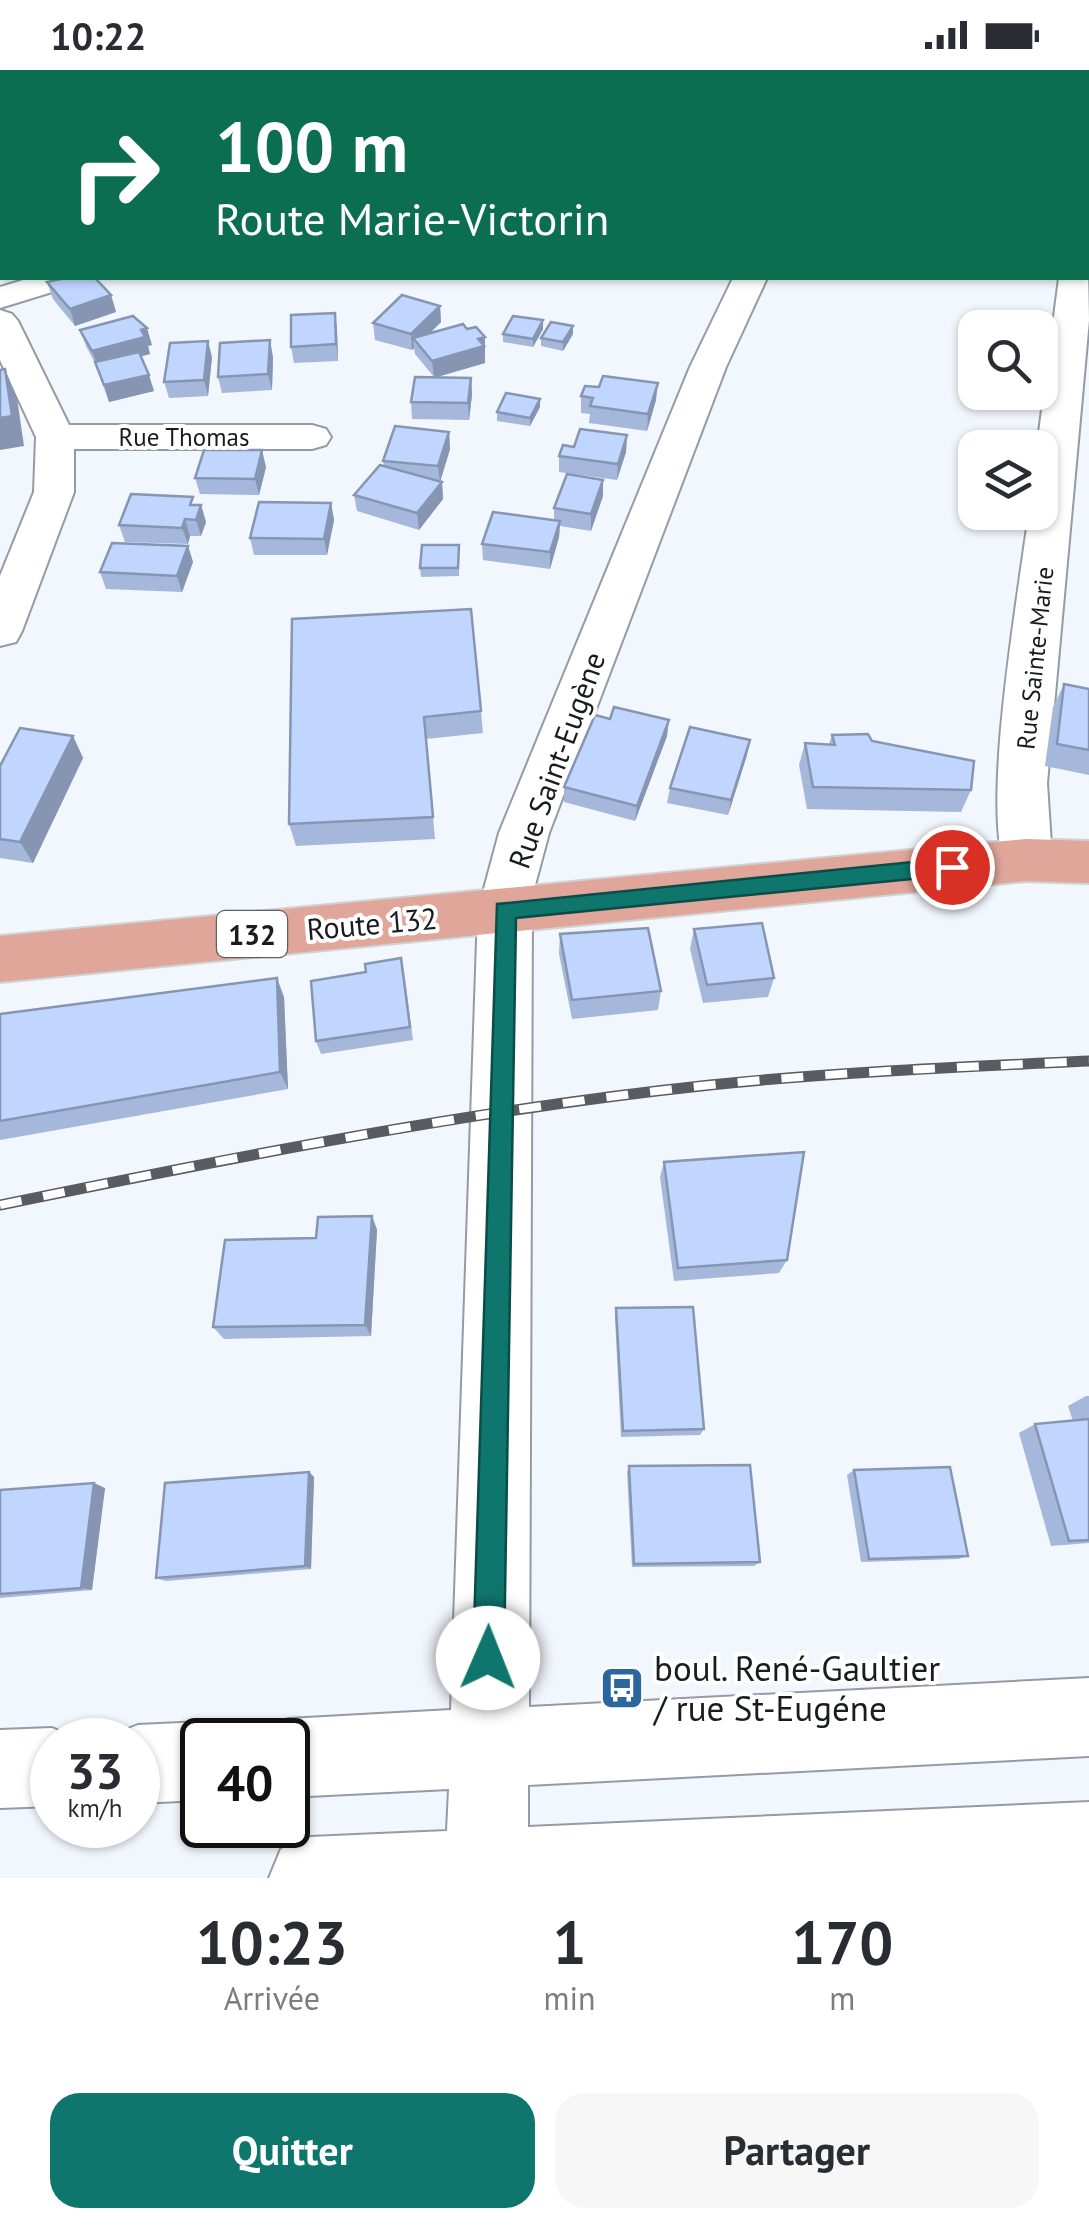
<!DOCTYPE html>
<html lang="fr">
<meta charset="utf-8">
<style>
body{margin:0;font-family:"PT Sans",sans-serif;background:#f7f7f7;color:#2b2b33;height:100vh;display:flex;flex-direction:column;font-size:38px;white-space:nowrap}
*{box-sizing:border-box;margin:0}
p{font-size:32px;color:#7c7c81}
.icon{flex:none;width:55px;height:55px;fill:none;stroke:currentColor;stroke-width:2;stroke-linecap:round;stroke-linejoin:round}
.map{position:relative;height:1808px;overflow:hidden}
.panel{display:flex;flex-direction:column;background:#fff;flex:1}
.panel>*{flex:none}
.guide{position:absolute;left:0px;top:0px;width:1090px;height:210px;box-shadow:0 2px 8px #0004;background:#0b6e4f;color:#fff;overflow:hidden}
.buttons{position:absolute;left:958px;top:240px;display:grid;gap:20px}
.buttons a{display:grid;place-items:center;width:100px;height:100px;border-radius:20px;background:#fff;box-shadow:0 2px 8px #0004;font-size:50px}
.speed{position:absolute;left:30px;top:1648px;display:flex;gap:20px;font-size:50px;font-weight:700;text-align:center}
.speed>*{display:grid;place-content:center;width:130px;height:130px;border-radius:50%;background:#fff;box-shadow:0 2px 8px #0004;line-height:1}
.speed small{font-size:25px;font-weight:400}
.speed .limit{border:5px solid #111;border-radius:15px;background:#fff;color:#111}
.pin{position:absolute;display:grid;place-items:center;width:85px;height:85px;color:#fff;margin:-42px;border:5px solid #fff;border-radius:50%;box-shadow:0 2px 10px #0007}
.me{position:absolute;width:110px;margin:-55px;rotate:1deg;stroke-linejoin:round;filter:drop-shadow(0 0 8px #0008)}
.turn{display:flex;align-items:center;gap:35px;height:210px;padding:0 50px;font-size:45px}
.turn .icon{width:130px;height:130px;stroke-width:2.5}
.turn b{display:block;font-size:70px;line-height:85px}
.eta{display:flex;justify-content:space-evenly;align-items:center;height:170px;text-align:center}
.eta b{font-size:60px;font-weight:800;line-height:70px}
.cta{display:flex;gap:20px;margin-top:auto;padding:20px 50px}
.cta a{flex:1;height:115px;border-radius:30px;background:#0f766e;color:#fff;font-size:40px;font-weight:800;line-height:115px;text-align:center}
.cta a+a{background:#f7f7f7;color:#2b2b33}
.status{display:flex;justify-content:space-between;align-items:center;height:70px;padding:0 50px;background:#fff;direction:ltr}
.status svg{height:28px;fill:currentColor}
.map>svg:first-child{display:block}
</style>
<div class="status"><b>10:22</b><svg viewBox="0 0 49 12"><path d="M0 12V9h3v3zM5 12V6h3v6zM10 12V3h3v9zM15 12V0h3v12zM26 1h20v11H26zM47 4h2v5h-2z"/></svg></div>
<div class="map">
<svg width="1089" height="1808" viewBox="0 0 1089 1808">
<rect width="100%" height="100%" fill="#f2f6fd"/>
<!-- green -->
<path fill="#ccdcaf" d="M0,0H398L2,2L0,124Z"/>
<g fill="none" stroke-linecap="round" stroke-linejoin="round">
<!-- minor casing -->
<g stroke="#959ba5" stroke-width="4">
<g id="minor">
<path d="M1088,201L1089,250L1047,713L1052,790L1044,804L1026,811L1008,804C978,747 1020,516 1029,442H1040L1037,378L1059,208H1088Z"/>
<path d="M733,208H767L726,297L549,763L524,856L505,863L486,856L478,841L499,763L690,297Z"/>
<path d="M0,240L12,244L18,251L69,355H312L326,359L331,367L326,375L312,379H74V422L22,561L16,572L0,576V506L34,422L36,367L0,290Z"/>
</g>
</g>
<!-- tertiary casing -->
<g stroke="#959ba5" stroke-width="4">
<g id="tertiary">
<path d="M30,208H80L75,215L0,238V217Z"/>
<path d="M505,819L524,826L532,841L529,1637L1089,1608V1686L528,1715V1757L1089,1732V1808H269L281,1779L310,1767L447,1761L449,1719L288,1727V1670H256L260,1660L288,1649L451,1640L478,841L486,826Z"/>
<path d="M202,1652L230,1663L233,1670H202V1730L138,1733V1670H109L110,1666L138,1655Z"/>
<path d="M52,1658L80,1670H52V1736L0,1738V1660Z"/>
</g>
</g>
<!-- primary casing -->
<g stroke="#d1d1d2" stroke-width="4">
<path id="primary" d="M1026,769L1089,771V813L1026,811L0,912V866Z"/>
</g>
<!-- minor -->
<use href="#minor" fill="#fff" fill-rule="evenodd"/>
<!-- tertiary -->
<use href="#tertiary" fill="#fff" fill-rule="evenodd"/>
<!-- primary -->
<use href="#primary" fill="#e0a69a" fill-rule="evenodd"/>
<!-- rail casing -->
<g stroke="#595b60" stroke-width="11">
<path id="rail" d="M0,1135C235,1087 472,1040 710,1015C837,1002 962,997 1089,991"/>
</g>
<!-- rail -->
<use href="#rail" stroke="#fff" stroke-width="8" stroke-dasharray="22" stroke-linecap="butt"/>
</g>
<!-- wall -->
<g fill="#a5b8db">
<path d="M839,0H956L950,2H838Z"/>
<path d="M47,212L111,225L116,242L75,256L53,229Z"/>
<path d="M440,236L441,252L430,263L467,259L485,267V293L434,307L471,308L472,325L469,350L412,349L411,332L434,307L415,284L414,278L412,280L375,270L373,253Z"/>
<path d="M335,243L337,260L338,291L294,293L291,277Z"/>
<path d="M543,259L533,277L503,272V264Z"/>
<path d="M80,260L152,275L148,276L150,284L141,286L154,321L109,332L95,293L86,276Z"/>
<path d="M573,264L563,281L541,276V268Z"/>
<path d="M212,287L208,326L169,328L164,312Z"/>
<path d="M273,287L272,320L222,323L218,307Z"/>
<path d="M599,317L656,330L647,361L589,353L590,344L581,343V326Z"/>
<path d="M540,337L530,356L497,351V342Z"/>
<path d="M449,362L450,379L440,412H442L443,429L419,460L357,441L354,425L384,396L383,391Z"/>
<path d="M627,365L626,382L617,410L559,402V386L574,377Z"/>
<path d="M266,397L259,425L200,424L195,408Z"/>
<path d="M603,426L591,461L560,456L559,467L550,499L483,490L482,474L554,450V438Z"/>
<path d="M331,433L334,450L327,485H254L250,468Z"/>
<path d="M195,435H201L206,452L201,466H190L188,474L125,472L119,455Z"/>
<path d="M459,475V506L421,507L420,498Z"/>
<path d="M188,476L193,492L182,522L106,519L100,502Z"/>
<path d="M292,549L481,641L483,663L426,669L435,769L296,776L289,754Z"/>
<path d="M1064,614L1089,619V705L1045,696L1053,637Z"/>
<path d="M832,665L872,671L971,720L961,742L807,739L799,695L805,673L829,674Z"/>
<path d="M73,666L83,688L33,793L0,788V696Z"/>
<path d="M667,666L635,751L564,732V717Z"/>
<path d="M747,685L728,745L667,733L670,718Z"/>
<path d="M694,859L774,908L768,927L703,933L690,879Z"/>
<path d="M560,864L661,921L658,940L572,949L559,884Z"/>
<path d="M404,902L413,970L321,984L316,971Z"/>
<path d="M284,927L288,1019L0,1070V944Z"/>
<path d="M664,1092L787,1190L779,1203L674,1211L660,1107Z"/>
<path d="M372,1146L377,1160L371,1266L224,1269L213,1257L316,1168Z"/>
<path d="M616,1238L704,1359L700,1365L621,1367L615,1247Z"/>
<path d="M1086,1326H1089V1473L1051,1476L1019,1363L1035,1354L1073,1351L1068,1336Z"/>
<path d="M629,1396L760,1492L754,1496L632,1497L627,1402Z"/>
<path d="M854,1400L968,1486L958,1489L861,1492L847,1405Z"/>
<path d="M309,1402L314,1407L311,1499L166,1511L156,1508Z"/>
<path d="M105,1418L92,1520L0,1528V1420Z"/>
</g>
<!-- shaded-wall -->
<g fill="#8696b2">
<path d="M529,0H547V2H520Z"/>
<path d="M558,0H580L572,2H558Z"/>
<path d="M913,0H956L950,2H907Z"/>
<path d="M111,225L116,242L75,256L70,239Z"/>
<path d="M440,236L441,252L419,274L413,268L414,278L412,280L411,264Z"/>
<path d="M335,243L337,260L338,291L336,274Z"/>
<path d="M543,250V259L533,277V269Z"/>
<path d="M573,256V264L563,281V272Z"/>
<path d="M147,258L152,275L148,276L150,284L98,298L92,281Z"/>
<path d="M485,267V293L434,308L432,291Z"/>
<path d="M270,270L273,287L272,320L268,304Z"/>
<path d="M208,271L212,287L208,326L204,310Z"/>
<path d="M5,299L17,328L24,376L0,380V348Z"/>
<path d="M149,305L154,321L109,332L104,315Z"/>
<path d="M471,308L472,325L469,350L468,333Z"/>
<path d="M658,313L656,330L647,361L648,344Z"/>
<path d="M540,329V337L530,356V348Z"/>
<path d="M449,362L450,379L440,412L438,396Z"/>
<path d="M627,365L626,382L617,410L618,394Z"/>
<path d="M262,380L266,397L259,425L255,409Z"/>
<path d="M603,410V426L591,461V444Z"/>
<path d="M442,412L443,429L419,460L417,443Z"/>
<path d="M331,433L334,450L327,485L324,469Z"/>
<path d="M201,435L206,452L201,466L196,450Z"/>
<path d="M185,449L190,466L188,474L182,458Z"/>
<path d="M560,451L559,467L550,499V482Z"/>
<path d="M188,476L193,492L182,522L177,506Z"/>
<path d="M669,650L667,666L635,751L637,736Z"/>
<path d="M73,666L83,688L33,793L20,772Z"/>
<path d="M750,670L747,685L728,745L731,730Z"/>
<path d="M277,908L284,927L288,1019L280,1002Z"/>
<path d="M372,1146L377,1160L371,1266L365,1255Z"/>
<path d="M309,1402L314,1407L311,1499L305,1496Z"/>
<path d="M94,1413L105,1418L92,1520L81,1518Z"/>
</g>
<!-- building -->
<g fill="#c0d6ff" stroke="#8696b2" stroke-width="2.5">
<path d="M415,0H448L453,2H420Z"/>
<path d="M482,0H529L520,2H486Z"/>
<path d="M887,0H913L907,2H894Z"/>
<path d="M65,208H95L111,225L70,239L47,212Z"/>
<path d="M402,225L440,236L411,264L373,253Z"/>
<path d="M335,243L336,274L291,277V245Z"/>
<path d="M133,246L147,258L141,260L145,267L92,281L80,260Z"/>
<path d="M513,246L543,250L533,269L503,264Z"/>
<path d="M551,252L573,256L563,272L541,268Z"/>
<path d="M463,254L467,259L476,257L485,267L478,269L484,276L432,291L413,268Z"/>
<path d="M270,270L268,304L218,307L220,273Z"/>
<path d="M208,271L204,310L164,312L170,273Z"/>
<path d="M139,282L149,305L104,315L95,292Z"/>
<path d="M5,299L12,346L0,348V300Z"/>
<path d="M603,306L658,313L648,344L590,336L593,328L581,326L585,316L599,317Z"/>
<path d="M415,307L471,308L468,333L411,332Z"/>
<path d="M506,323L540,329L530,348L497,342Z"/>
<path d="M395,356L449,362L438,396L383,391Z"/>
<path d="M580,359L627,365L618,394L559,386L563,375L574,377Z"/>
<path d="M204,380H262L255,409L195,408Z"/>
<path d="M380,395L442,412L417,443L354,425Z"/>
<path d="M567,404L603,410L591,444L554,438Z"/>
<path d="M131,424L193,427L190,435H201L196,450L185,449L182,458L119,455Z"/>
<path d="M259,432L331,433L324,469L250,468Z"/>
<path d="M493,442L560,451L550,482L482,474Z"/>
<path d="M112,473L188,476L177,506L100,502Z"/>
<path d="M422,475H459L458,498H420Z"/>
<path d="M471,539L481,641L424,647L433,747L289,754L292,549Z"/>
<path d="M1064,614L1089,619V680L1057,674Z"/>
<path d="M614,637L669,650L637,736L564,717L595,645L610,649Z"/>
<path d="M690,657L750,670L731,730L670,718Z"/>
<path d="M20,658L73,666L20,772L0,769V696Z"/>
<path d="M868,664L872,671L974,691L971,720L813,717L805,673L835,675L832,665Z"/>
<path d="M762,853L774,908L707,915L694,859Z"/>
<path d="M648,858L661,921L572,930L560,864Z"/>
<path d="M401,888L410,957L316,971L311,911L366,902L365,894Z"/>
<path d="M277,908L280,1002L0,1051V944Z"/>
<path d="M804,1082L787,1190L678,1198L664,1092Z"/>
<path d="M372,1146L365,1255L213,1257L225,1170L316,1168L318,1147Z"/>
<path d="M693,1237L704,1359L623,1361L616,1238Z"/>
<path d="M1089,1349V1470L1069,1471L1035,1354Z"/>
<path d="M750,1395L760,1492L634,1494L629,1396Z"/>
<path d="M950,1397L968,1486L869,1489L854,1400Z"/>
<path d="M309,1402L305,1496L156,1508L165,1413Z"/>
<path d="M94,1413L81,1518L0,1524V1420Z"/>
</g>
<!-- route -->
<path fill="#0f766e" stroke="#0a4d48" stroke-width="2.5" d="M952,788L962,797L952,805L516,848L504,1588L499,1599L488,1603L477,1599L473,1588L497,834Z"/>
<!-- icons -->
<defs>
<g id="bus-square" transform="scale(2.25)"><rect x="-9" y="-9" width="18" height="18" rx="4" fill="#29679e" stroke="#fff"/><path d="M-5-6H5V4H4V6H2V4H-2V6H-4V4H-5ZM-3.5-4V0h7V-4ZM-3.5 1.2v1.5H-2V1.2ZM2 1.2v1.5H3.5V1.2Z" fill="#fff"/></g>
</defs>
<g fill-rule="evenodd">
<use href="#bus-square" x="622" y="1618"/>
</g>
<g text-anchor="middle" dominant-baseline="central" stroke-width="8" stroke-linejoin="round" paint-order="stroke">
<!-- far-street labels -->
<g font-size="25" fill="#191b1f" stroke="#fff">
<text x="184" y="367">Rue Thomas</text>
<text transform="translate(1035 588) rotate(-84)">Rue Sainte-Marie</text>
</g>
<!-- shield labels -->
<rect fill="#fff" stroke="#5e5f62" stroke-width="2.5" x="217" y="841" width="70" height="46" rx="8"/>
<g font-size="28" font-weight="bold" fill="#191b1f">
<text x="252" y="864">132</text>
</g>
<!-- street labels -->
<g font-size="30" fill="#191b1f" stroke="#fff">
<text transform="translate(556 690) rotate(-70)">Rue Saint-Eugène</text>
<text transform="translate(372 853) rotate(-5)">Route 132</text>
</g>
<!-- near-poi labels -->
<g font-size="35" fill="#191b1f" stroke="#fff" text-anchor="start">
<text x="654" y="1598">boul. René-Gaultier<tspan x="654" dy="40">/ rue St-Eugéne</tspan></text>
</g>
</g>
</svg>
<div class="buttons">
<a><svg class="icon" aria-label="search" viewBox="0 0 24 24"><circle cx="10" cy="10" r="6"/><path d="M15 15l6 6"/></svg></a>
<a><svg class="icon" aria-label="layers" viewBox="0 0 24 24"><path d="M12 4l9 5-9 5-9-5zM3 14l9 5 9-5"/></svg></a>
</div>
<div class="speed"><div>33<small>km/h</small></div><div class="limit">40</div></div>
<div class="pin" style="left:952px;top:797px;background:#d93025"><svg class="icon" aria-label="arrive" viewBox="0 0 24 24"><path d="M6 21V4h12l-3 4 3 4H6"/></svg></div>
<svg class="me" style="left:488px;top:1588px" viewBox="-20 -20 40 40"><circle r="19" fill="#fff"/><path d="M0-13L10 11 0 6-10 11z" fill="#0f766e"/></svg>
<div class="guide">
<div class="turn"><svg class="icon" aria-label="right" viewBox="0 0 24 24"><path d="M7 20v-9h11M14 6l5 5-5 5"/></svg><div><b>100 m</b>Route Marie-Victorin</div></div>
</div>
</div>
<section class="panel">
<div class="eta">
<div><b>10:23</b><p>Arrivée</p></div>
<div><b>1</b><p>min</p></div>
<div><b>170</b><p>m</p></div>
</div>
<div class="cta"><a>Quitter</a><a>Partager</a></div>
</section>
